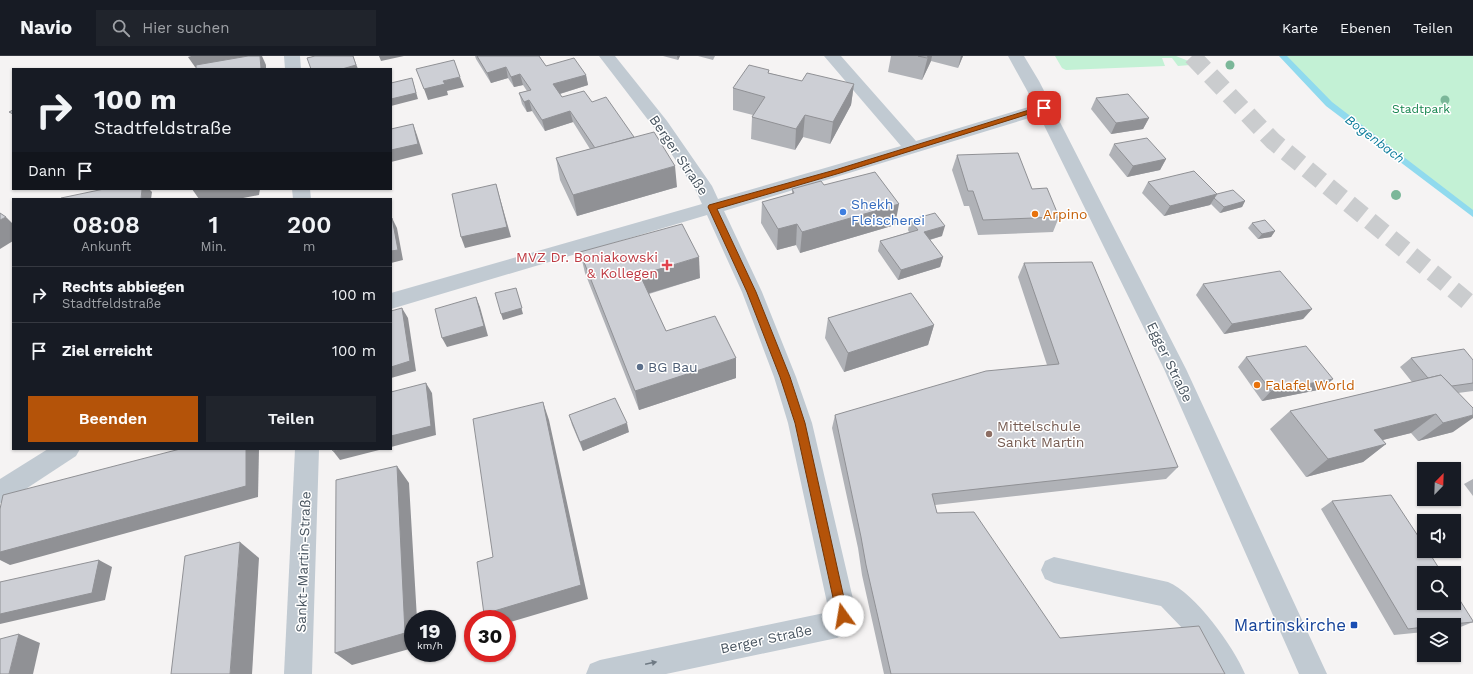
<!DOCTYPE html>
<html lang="de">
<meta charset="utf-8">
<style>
body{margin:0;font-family:"Work Sans",sans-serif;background:#20242c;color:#f1f3f6;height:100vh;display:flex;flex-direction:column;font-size:15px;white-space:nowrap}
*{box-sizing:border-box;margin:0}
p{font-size:13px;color:#9ea1a6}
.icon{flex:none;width:22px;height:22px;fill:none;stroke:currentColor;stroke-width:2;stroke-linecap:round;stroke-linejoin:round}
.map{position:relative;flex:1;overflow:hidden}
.sheet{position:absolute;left:12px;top:142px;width:380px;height:252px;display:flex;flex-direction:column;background:#171b24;border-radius:0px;box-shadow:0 1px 3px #0004}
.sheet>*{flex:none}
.top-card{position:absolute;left:12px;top:12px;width:380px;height:122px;border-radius:0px;box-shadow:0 1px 3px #0004;background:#171b24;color:#f1f3f6;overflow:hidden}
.needle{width:26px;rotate:23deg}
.buttons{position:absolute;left:1417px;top:406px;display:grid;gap:8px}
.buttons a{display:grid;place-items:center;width:44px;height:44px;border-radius:0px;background:#171b24;box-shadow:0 1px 3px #0004;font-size:20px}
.speed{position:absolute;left:404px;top:554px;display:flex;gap:8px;font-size:20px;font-weight:700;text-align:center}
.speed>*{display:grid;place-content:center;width:52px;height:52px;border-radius:50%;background:#171b24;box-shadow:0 1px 3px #0004;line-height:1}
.speed small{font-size:10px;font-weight:400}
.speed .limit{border:6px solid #d22;background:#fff;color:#111}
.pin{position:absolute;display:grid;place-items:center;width:34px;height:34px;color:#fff;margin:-17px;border-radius:8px;box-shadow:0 2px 6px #0006}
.me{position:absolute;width:44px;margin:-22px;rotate:347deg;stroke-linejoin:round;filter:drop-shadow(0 0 3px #0008)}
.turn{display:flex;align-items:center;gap:14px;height:84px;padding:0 16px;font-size:18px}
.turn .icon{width:52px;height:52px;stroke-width:2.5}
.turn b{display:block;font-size:28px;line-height:34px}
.then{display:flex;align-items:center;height:38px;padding:0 16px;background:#0003;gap:8px;font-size:15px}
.eta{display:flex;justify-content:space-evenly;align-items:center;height:68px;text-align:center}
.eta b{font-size:24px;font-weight:600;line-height:28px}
.cta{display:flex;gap:8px;margin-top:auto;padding:8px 16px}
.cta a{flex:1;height:46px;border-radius:0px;background:#b45309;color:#fff;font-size:16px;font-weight:600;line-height:46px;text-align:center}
.cta a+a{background:#20242c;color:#f1f3f6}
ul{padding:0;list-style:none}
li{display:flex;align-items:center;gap:12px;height:56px;padding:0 16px;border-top:1px solid #363941}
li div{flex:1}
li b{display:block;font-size:15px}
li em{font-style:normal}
header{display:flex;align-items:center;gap:24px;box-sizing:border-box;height:56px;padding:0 20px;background:#171b24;border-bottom:1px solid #363941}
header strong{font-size:19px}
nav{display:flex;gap:22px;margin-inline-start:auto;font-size:14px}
.search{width:280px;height:36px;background:#20242c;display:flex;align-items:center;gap:10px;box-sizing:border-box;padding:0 14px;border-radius:0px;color:#9ea1a6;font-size:15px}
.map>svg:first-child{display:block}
</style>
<header>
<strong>Navio</strong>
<div class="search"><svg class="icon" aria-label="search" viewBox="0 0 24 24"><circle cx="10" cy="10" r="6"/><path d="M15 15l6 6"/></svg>Hier suchen</div>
<nav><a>Karte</a><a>Ebenen</a><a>Teilen</a></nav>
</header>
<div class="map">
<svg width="1473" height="618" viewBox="0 0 1473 618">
<rect width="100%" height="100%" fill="#f5f3f3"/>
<!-- green -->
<g fill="#c3f1d5">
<path d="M1055,0H1176L1191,6L1190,9L1178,10L1172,2H1162L1165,10L1066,14L1062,12Z"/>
<path d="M1283,0H1473V158L1329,48Z"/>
</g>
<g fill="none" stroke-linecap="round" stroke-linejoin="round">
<!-- stream -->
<path fill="#90daee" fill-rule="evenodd" d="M1279,0H1287L1332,46L1473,154V161L1326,50Z"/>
<!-- highway-tunnel -->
<path stroke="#caccce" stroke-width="18" stroke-dasharray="18 9" stroke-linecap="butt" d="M1192,0L1273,85L1473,250"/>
<!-- minor -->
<g fill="#c1cad2" fill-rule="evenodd">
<path d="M284,0H300L301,13H285Z"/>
<path d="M599,0H615L667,65L712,130L718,143L901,90L824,0H841L916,85L1035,49L1008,0H1024L1039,25L1186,313L1327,618H1299L1164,313L1039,59L724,155L762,236L796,321L812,367L857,560L851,575L837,582L666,618H586L590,608L600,604L829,556L788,367L774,321L742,236L707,159L391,253V237L702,148L696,135L655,73Z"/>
<path d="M292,133H310L311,143H293Z"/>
<path d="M48,393H80L76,400L9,444L0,447V423Z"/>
<path d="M295,393H319L312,618H284Z"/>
<path d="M1054,501L1168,526C1195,537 1234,591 1245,618H1214L1185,575L1161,550L1054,527L1045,523L1041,514L1045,505Z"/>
</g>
</g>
<!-- trees -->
<g fill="#7bb799">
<circle cx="1230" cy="9" r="4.5"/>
<circle cx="1445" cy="44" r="4.5"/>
<circle cx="1396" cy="139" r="5"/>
</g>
<!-- wall -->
<g fill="#b0b2b7">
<path d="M475,0H539L546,10L586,19L588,29L560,38L562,41L592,46L634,81L677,131L577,160L560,124L556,102L590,93L573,66L545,75L532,55L527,56L522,48L519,37L527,35L523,29L514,31L508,22L491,27L476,3Z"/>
<path d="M663,0H680L678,4Z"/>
<path d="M698,0H715L713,4Z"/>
<path d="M891,0H963L958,12L931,5L922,24L888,16Z"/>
<path d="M769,17L802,25L854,28L851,49L830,88L803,81L795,94L751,83L752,61L753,59L733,54V32Z"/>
<path d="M1096,42L1149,62L1143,73L1111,78L1091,53Z"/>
<path d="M1114,88L1166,103L1160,114L1127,121L1109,99Z"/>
<path d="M957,99L1032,133L1059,161L1053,176L978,179L969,150H964L952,114Z"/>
<path d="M1148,126L1217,138L1245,145L1242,151L1220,157L1211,148L1210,149L1164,160L1142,137Z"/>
<path d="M824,129L895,169L800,197L796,189L777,194L761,167L762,146L792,138V133Z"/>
<path d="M910,164L942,180L930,184L943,201L940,211L898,224L878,195L880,185L909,176L908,174Z"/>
<path d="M1252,167L1275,175L1271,181L1258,183L1248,172Z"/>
<path d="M580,196L700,222L649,238L666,275L736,322L639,354L585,217Z"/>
<path d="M1024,207L1178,411L1166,423L935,449L937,457L1060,582L1225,618H884L862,519L858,492L832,372L835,359L1047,309L1018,221Z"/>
<path d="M1203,228L1312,253L1303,263L1224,278L1196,239Z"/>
<path d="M828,262L934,269L928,289L844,316L825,282Z"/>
<path d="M1246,301L1323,333L1262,345L1238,311Z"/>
<path d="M1411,302L1473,304V335L1458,337L1453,376L1418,385L1411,377L1382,384L1386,388L1363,406L1306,421L1270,373L1290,355L1412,326L1400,311Z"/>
<path d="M569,359L629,376L583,395L572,369Z"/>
<path d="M1473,423V440L1464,428Z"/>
<path d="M1332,445L1473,566L1458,572L1454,573V569H1424V576L1394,579L1321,453Z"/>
</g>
<!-- shaded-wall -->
<g fill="#909195">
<path d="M191,0H260L195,11L188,1Z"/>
<path d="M260,0H262L266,9V13H261Z"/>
<path d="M353,0L358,13H342Z"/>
<path d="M379,0H404L381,5Z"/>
<path d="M677,0H680L678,4Z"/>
<path d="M928,0H932L931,5L922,24Z"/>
<path d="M961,0H963L958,12Z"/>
<path d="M506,11L508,22L491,27L487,17Z"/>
<path d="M520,18L523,29L514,31L511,21Z"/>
<path d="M586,19L588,29L556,39L553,28Z"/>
<path d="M460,21L464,31L447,35L448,39L428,44L424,33L443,25Z"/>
<path d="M412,22L418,43L391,50V43Z"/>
<path d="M854,28L851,49L830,88L833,66Z"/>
<path d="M529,44L532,55L527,56L524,46Z"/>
<path d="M570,55L573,66L545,75L542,64Z"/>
<path d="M805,59L803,81L795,94L796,73Z"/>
<path d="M1149,62L1143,73L1111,78L1116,67Z"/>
<path d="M413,68L417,79L423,98L391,106V94Z"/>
<path d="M1166,103L1160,114L1127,121L1133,110Z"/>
<path d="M675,110L677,131L577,160L573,139Z"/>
<path d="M496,128L511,181L465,192L461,181Z"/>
<path d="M142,133H149L152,136L151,143H141Z"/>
<path d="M192,133H260L259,139L238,143H199Z"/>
<path d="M1217,138L1210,149L1164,160L1170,150Z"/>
<path d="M1245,145L1242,151L1220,157L1224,151Z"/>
<path d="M899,148L895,169L800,197L802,176Z"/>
<path d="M6,161L13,168V185L0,193V164Z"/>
<path d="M392,162L397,172L403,204L391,207Z"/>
<path d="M797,168L796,189L777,194L778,173Z"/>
<path d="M945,170L942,180L921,186L924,176Z"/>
<path d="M1275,175L1271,181L1258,183L1262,178Z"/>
<path d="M699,201L700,222L643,239L640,219Z"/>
<path d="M943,201L940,211L898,224L901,214Z"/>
<path d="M516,232L523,258L503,264L501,258Z"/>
<path d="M476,241L480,251L488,280L447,291L442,282Z"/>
<path d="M402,252L408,262L416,315L391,322V311Z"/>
<path d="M1312,253L1303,263L1224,278L1232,268Z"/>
<path d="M934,269L928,289L844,316L848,297Z"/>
<path d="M736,302V322L639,354L635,335Z"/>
<path d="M1333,323L1323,333L1262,345L1271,335Z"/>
<path d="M426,327L432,337L436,379L391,391V380Z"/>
<path d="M543,346L549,364L588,543L507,567V563H488L484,558Z"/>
<path d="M1436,358L1411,377L1351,392L1374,374Z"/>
<path d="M1473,359V362L1453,376L1418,385L1443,367Z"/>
<path d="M627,367L629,376L583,395L580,386Z"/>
<path d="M1386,388L1363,406L1306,421L1328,403Z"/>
<path d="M246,393H259L258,441L10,509L0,504V496Z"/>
<path d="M342,393H383L340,404L333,395Z"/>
<path d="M397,410L409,427L417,563H413V592L352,609L335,597Z"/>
<path d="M240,486L259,502L252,618H230Z"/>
<path d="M99,504L112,511L105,544L0,568V558Z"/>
<path d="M19,578L40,587L33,618H9Z"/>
</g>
<!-- building -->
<g fill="#cdcfd5" stroke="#909195">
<path d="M248,0H260L261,13H196V9Z"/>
<path d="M315,0H353L356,9L342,13H311L307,2Z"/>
<path d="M477,0H539L546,10L574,2L586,19L553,28L562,41L584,35L592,46L606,41L634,81L595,92L570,55L542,64L529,44L524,46L519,37L531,34L520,18L511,21L506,11L487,17Z"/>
<path d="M918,0H928L927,2Z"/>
<path d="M454,4L460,21L443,25L445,28L424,33L416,13Z"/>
<path d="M749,9L769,14L768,17L802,25L807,17L854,28L833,66L805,59L796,73L752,61L765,41L733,32Z"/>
<path d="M412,22L416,37L391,43V27Z"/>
<path d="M1128,38L1149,62L1116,67L1096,42Z"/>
<path d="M13,54V58L9,56Z"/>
<path d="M413,68L418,88L391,94V73Z"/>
<path d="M654,76L675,110L573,139L556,102Z"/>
<path d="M1147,82L1166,103L1133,110L1114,88Z"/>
<path d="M1018,97L1032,133L1047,132L1059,161L983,164L973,135H968L957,99Z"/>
<path d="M1194,115L1217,138L1170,150L1148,126Z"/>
<path d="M875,116L899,148L802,176L797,168L778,173L762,146L794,137L792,133L821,125L824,129Z"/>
<path d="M496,128L507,171L461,181L452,138Z"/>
<path d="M104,133H142L141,143H61V142Z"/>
<path d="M1233,134L1245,145L1224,151L1214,142L1217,138Z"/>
<path d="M0,157L6,161L0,164Z"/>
<path d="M935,157L945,170L924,176L943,201L901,214L880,185L918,174L910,164Z"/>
<path d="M391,162H392L398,194L391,195Z"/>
<path d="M1265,164L1275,175L1262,178L1252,167Z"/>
<path d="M682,168L699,201L640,219L666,275L715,260L736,302L635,335L580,196Z"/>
<path d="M1092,206L1178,411L932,438L937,457L974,456L1060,582L1199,570L1225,618H891L866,509L861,481L835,359L986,315L1059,308L1024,207Z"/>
<path d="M1280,215L1312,253L1232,268L1203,228Z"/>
<path d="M516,232L522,252L501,258L495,237Z"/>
<path d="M911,237L934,269L848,297L828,262Z"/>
<path d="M476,241L484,270L442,282L435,253Z"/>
<path d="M402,252L410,305L391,311V255Z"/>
<path d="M1306,290L1333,323L1271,335L1246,301Z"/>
<path d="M1464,293L1473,304V327L1452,330L1441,319L1428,322L1411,302Z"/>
<path d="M1441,319L1473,352V359L1443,367L1436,358L1374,374L1386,388L1328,403L1290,355Z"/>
<path d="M426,327L431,370L391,380V336Z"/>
<path d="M615,342L627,367L580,386L569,359Z"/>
<path d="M543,346L581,529L484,558L477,506L493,501L473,363Z"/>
<path d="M180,393H246V430L0,496V453L3,439Z"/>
<path d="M332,393H342L333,395Z"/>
<path d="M397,410L405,577L335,597L336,424Z"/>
<path d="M1391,439L1424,489V495H1428L1442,517H1424V547H1454V535L1473,565V566L1443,569H1424V571L1408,573L1332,445Z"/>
<path d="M240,486L230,618H171L185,500Z"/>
<path d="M99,504L92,537L0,558V526Z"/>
<path d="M19,578L9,618H0V583Z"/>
</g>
<!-- one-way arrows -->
<defs><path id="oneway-solid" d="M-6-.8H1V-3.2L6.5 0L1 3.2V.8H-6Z"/></defs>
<use fill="#6e7983" href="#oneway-solid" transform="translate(651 607) rotate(-12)"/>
<!-- route -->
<path fill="#b45309" stroke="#753606" d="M1042,50H1047L1048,52L840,117L717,153L756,236L790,321L805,367L848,560L847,564L843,565L839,564L837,560L795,367L780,321L747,236L708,151L709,149L835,114Z"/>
<!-- markers -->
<circle fill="#3f7fe0" stroke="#fff" stroke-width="1.5" cx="843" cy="156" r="4"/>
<g fill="#e8710a" stroke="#fff" stroke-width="1.5">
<circle cx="1035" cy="158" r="4"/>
<circle cx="1257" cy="329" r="4"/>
</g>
<path fill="#e0444e" stroke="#fff" stroke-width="1.5" d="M665 203h4v4h4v4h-4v4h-4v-4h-4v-4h4z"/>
<circle fill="#5c6f8a" stroke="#fff" stroke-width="1.5" cx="640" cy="311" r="4"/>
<circle fill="#8d6e63" stroke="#fff" stroke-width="1.5" cx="989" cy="378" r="4"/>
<rect fill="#1a4fb4" stroke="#fff" stroke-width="1.5" x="1350" y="565" width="8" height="8" rx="2"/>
<g text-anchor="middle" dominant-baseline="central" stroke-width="3" stroke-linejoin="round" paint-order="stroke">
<!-- far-park labels -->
<g font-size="12" fill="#17864f" stroke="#fff">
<text x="1421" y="53">Stadtpark</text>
</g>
<!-- far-water labels -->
<g font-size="13" font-style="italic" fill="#0c7c9b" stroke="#fff">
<text transform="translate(1375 83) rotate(37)">Bogenbach</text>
</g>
<!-- street labels -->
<g font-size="14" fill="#4a5661" stroke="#fff">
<text transform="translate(679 99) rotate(56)">Berger Straße</text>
<text transform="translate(1170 306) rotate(64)">Egger Straße</text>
<text transform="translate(303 506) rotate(-88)">Sankt-Martin-Straße</text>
<text transform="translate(766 583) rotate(-12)">Berger Straße</text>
</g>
<!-- shop labels -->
<g font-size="14" fill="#366cbe" stroke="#fff" text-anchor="start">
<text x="851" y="148">Shekh<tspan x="851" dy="16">Fleischerei</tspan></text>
</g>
<!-- food labels -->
<g font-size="14" fill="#c56008" stroke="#fff" text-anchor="start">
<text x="1043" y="158">Arpino</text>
<text x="1265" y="329">Falafel World</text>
</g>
<!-- health labels -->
<g font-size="14" fill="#be3a42" stroke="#fff" text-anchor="end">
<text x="658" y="201">MVZ Dr. Boniakowski<tspan x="658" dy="16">&amp; Kollegen</tspan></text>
</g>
<!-- service labels -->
<g font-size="14" fill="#4e5e75" stroke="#fff" text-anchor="start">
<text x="648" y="311">BG Bau</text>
</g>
<!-- education labels -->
<g font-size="14" fill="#785e54" stroke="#fff" text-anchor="start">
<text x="997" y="370">Mittelschule<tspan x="997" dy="16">Sankt Martin</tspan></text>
</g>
<!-- near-transit labels -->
<g font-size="17" fill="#164399" stroke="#fff" text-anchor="end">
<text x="1346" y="569">Martinskirche</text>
</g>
</g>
</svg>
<div class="buttons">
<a><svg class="needle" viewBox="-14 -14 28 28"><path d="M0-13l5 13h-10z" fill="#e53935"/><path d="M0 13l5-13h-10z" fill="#9ea1a6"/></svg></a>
<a><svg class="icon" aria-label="sound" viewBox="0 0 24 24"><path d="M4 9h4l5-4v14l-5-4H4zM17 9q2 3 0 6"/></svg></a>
<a><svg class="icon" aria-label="search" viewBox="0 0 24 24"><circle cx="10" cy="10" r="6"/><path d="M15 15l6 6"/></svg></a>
<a><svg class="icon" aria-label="layers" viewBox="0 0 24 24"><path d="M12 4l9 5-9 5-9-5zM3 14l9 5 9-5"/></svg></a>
</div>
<div class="speed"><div>19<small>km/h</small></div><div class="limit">30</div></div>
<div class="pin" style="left:1044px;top:52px;background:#d93025"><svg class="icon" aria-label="arrive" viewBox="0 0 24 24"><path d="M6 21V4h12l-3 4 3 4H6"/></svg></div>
<svg class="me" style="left:843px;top:560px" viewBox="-20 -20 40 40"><circle r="19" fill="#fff"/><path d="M0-13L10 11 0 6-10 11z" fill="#b45309"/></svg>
<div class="top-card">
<div class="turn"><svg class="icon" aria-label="right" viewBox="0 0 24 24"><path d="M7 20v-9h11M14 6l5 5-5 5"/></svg><div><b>100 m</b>Stadtfeldstraße</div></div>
<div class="then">Dann<svg class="icon" aria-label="arrive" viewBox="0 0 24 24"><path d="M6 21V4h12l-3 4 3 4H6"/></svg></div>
</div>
<section class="sheet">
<div class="eta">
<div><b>08:08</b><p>Ankunft</p></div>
<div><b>1</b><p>Min.</p></div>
<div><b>200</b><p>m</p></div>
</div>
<ul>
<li><svg class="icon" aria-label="right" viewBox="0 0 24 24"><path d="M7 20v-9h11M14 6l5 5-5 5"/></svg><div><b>Rechts abbiegen</b><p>Stadtfeldstraße</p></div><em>100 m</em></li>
<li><svg class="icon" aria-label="arrive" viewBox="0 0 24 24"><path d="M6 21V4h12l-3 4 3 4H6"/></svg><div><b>Ziel erreicht</b></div><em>100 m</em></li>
</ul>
<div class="cta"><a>Beenden</a><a>Teilen</a></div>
</section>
</div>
